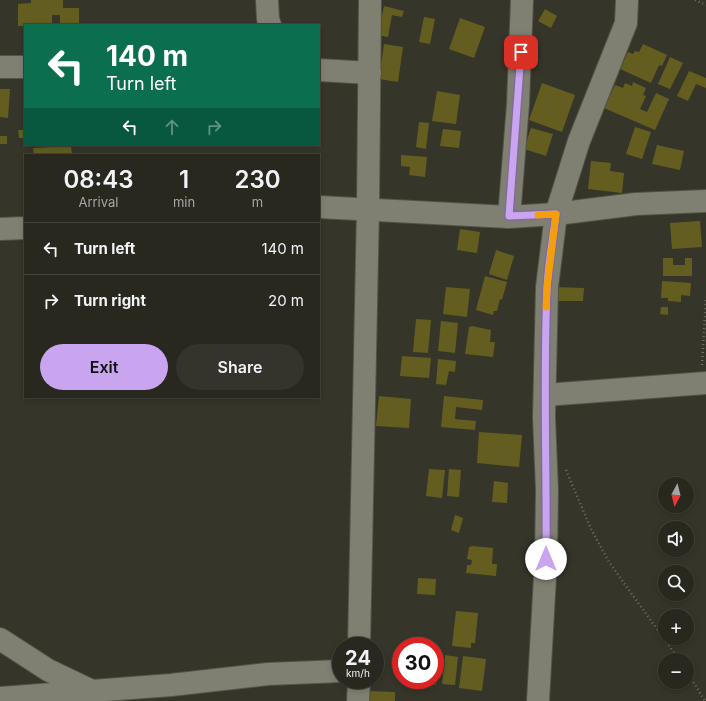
<!DOCTYPE html>
<meta charset="utf-8">
<style>
body{margin:0;font-family:Inter,sans-serif;background:#34342c;color:#f1f3f6;height:100vh;display:flex;flex-direction:column;font-size:15px;white-space:nowrap}
*{box-sizing:border-box;margin:0}
p{font-size:13px;color:#a5a6a4}
.icon{flex:none;width:22px;height:22px;fill:none;stroke:currentColor;stroke-width:2;stroke-linecap:round;stroke-linejoin:round}
.map{position:relative;flex:1;overflow:hidden}
.panel{position:absolute;left:24px;top:154px;width:296px;height:244px;display:flex;flex-direction:column;background:#28281f;border-radius:0px;box-shadow:0 2px 6px #0003,0 0 0 1px #44443d}
.panel>*{flex:none}
.hud{position:absolute;left:24px;top:24px;width:296px;height:122px;border-radius:0px;box-shadow:0 2px 6px #0003,0 0 0 1px #44443d;background:#0b6e4f;color:#fff;overflow:hidden}
.needle{width:26px;rotate:187deg}
.fabs{position:absolute;left:658px;top:477px;display:grid;gap:8px}
.fabs a{display:grid;place-items:center;width:36px;height:36px;border-radius:50%;background:#28281f;box-shadow:0 2px 6px #0003,0 0 0 1px #44443d;font-size:20px}
.speed{position:absolute;left:332px;top:637px;display:flex;gap:8px;font-size:20px;font-weight:700;text-align:center}
.speed>*{display:grid;place-content:center;width:52px;height:52px;border-radius:50%;background:#28281f;box-shadow:0 2px 6px #0003,0 0 0 1px #44443d;line-height:1}
.speed small{font-size:10px;font-weight:400}
.speed .limit{border:6px solid #d22;background:#fff;color:#111}
.pin{position:absolute;display:grid;place-items:center;width:34px;height:34px;color:#fff;margin:-17px;border-radius:8px;box-shadow:0 2px 6px #0006}
.me{position:absolute;width:44px;margin:-22px;rotate:0deg;stroke-linejoin:round;filter:drop-shadow(0 0 3px #0008)}
.turn{display:flex;align-items:center;gap:14px;height:84px;padding:0 16px;font-size:18px}
.turn .icon{width:52px;height:52px;stroke-width:2.5}
.turn b{display:block;font-size:28px;line-height:34px}
.lanes{display:flex;align-items:center;height:38px;padding:0 16px;background:#0003;justify-content:center;gap:20px;direction:ltr}
.lanes .off{opacity:.35}
.eta{display:flex;justify-content:space-evenly;align-items:center;height:68px;text-align:center}
.eta b{font-size:24px;font-weight:600;line-height:28px}
.cta{display:flex;gap:8px;margin-top:auto;padding:8px 16px}
.cta a{flex:1;height:46px;border-radius:24px;background:#c8a5ee;color:#111;font-size:16px;font-weight:600;line-height:46px;text-align:center}
.cta a+a{background:#34342c;color:#f1f3f6}
ul{padding:0;list-style:none}
li{display:flex;align-items:center;gap:12px;height:52px;padding:0 16px;border-top:1px solid #44443d}
li div{flex:1}
li b{display:block;font-size:15px}
li em{font-style:normal}
.map>svg:first-child{display:block}
</style>
<div class="map">
<svg width="706" height="701" viewBox="0 0 706 701">
<rect width="100%" height="100%" fill="#363529"/>
<!-- building -->
<g fill="#635e20">
<path d="M31,0H63V8H79V25H60V15H52V25L18,26V4L31,3Z"/>
<path d="M384,6L404,11L402,17L392,15L388,37L378,35Z"/>
<path d="M545,9L557,16L551,28L538,21Z"/>
<path d="M424,17L435,19L430,44L419,42Z"/>
<path d="M460,18L485,27L474,58L449,49Z"/>
<path d="M384,44L403,47L398,82L379,79Z"/>
<path d="M643,44L667,55L662,66L659,65L651,83L620,69L628,52L633,54L635,51L639,52Z"/>
<path d="M670,57L683,63L670,89L658,84Z"/>
<path d="M689,71L706,78V88L696,84L688,101L677,96Z"/>
<path d="M633,82L646,88L643,95L646,96L640,109L647,112L656,93L669,99L655,130L604,108L615,85L623,88L625,83L632,86Z"/>
<path d="M542,83L575,95L562,132L529,120Z"/>
<path d="M0,89H10L8,118L0,117Z"/>
<path d="M437,91L460,95L456,124L432,121Z"/>
<path d="M419,122L429,123L426,149L416,147Z"/>
<path d="M635,127L651,132L642,159L626,154Z"/>
<path d="M531,128L553,134L546,156L524,149Z"/>
<path d="M443,129L461,131L459,148L440,146Z"/>
<path d="M18,130H25V138H19Z"/>
<rect x="0" y="136" width="7" height="8"/>
<path d="M657,145L684,151L680,170L652,164Z"/>
<path d="M71,146L72,155H34L33,148Z"/>
<path d="M401,155L427,157L425,177L409,175L410,167L401,166Z"/>
<path d="M591,161L611,163L610,171L624,173L622,193L588,189Z"/>
<path d="M700,221L702,247L672,249L670,223Z"/>
<path d="M460,229L480,232L477,253L457,250Z"/>
<path d="M496,250L514,256L507,280L489,274Z"/>
<path d="M663,258H673V265H685V258H692V276H663Z"/>
<path d="M485,276L507,282L502,300L500,299L497,311H494L493,315L476,310Z"/>
<path d="M662,281L691,283L690,296L681,295V302L668,301V298H661Z"/>
<path d="M446,287L470,289L467,317L443,314Z"/>
<path d="M554,287L584,288L583,301H553Z"/>
<path d="M661,307H668V315L660,314Z"/>
<path d="M416,319L431,320L428,353L413,352Z"/>
<path d="M441,321L458,323L455,353L438,351Z"/>
<path d="M472,326L491,330L490,342H495L493,357L465,354L469,327Z"/>
<path d="M402,356L431,358L429,378L400,376Z"/>
<path d="M438,359L456,361L455,372L449,371L446,385L436,384Z"/>
<path d="M379,396L411,399L409,428L376,426Z"/>
<path d="M444,396L483,400L482,410L456,407L455,419L476,421L475,430L441,427Z"/>
<path d="M479,432L522,435L519,467L477,463Z"/>
<path d="M429,469L445,470L442,498L426,496Z"/>
<path d="M449,469L461,470L459,497L447,496Z"/>
<path d="M494,481L508,483L507,503L492,502Z"/>
<path d="M455,515L463,518L459,533L451,530Z"/>
<path d="M472,546L493,548L492,564H497L496,576L466,573L467,565H471L472,560L467,559L469,547Z"/>
<path d="M418,578L436,579L435,595L417,594Z"/>
<path d="M456,611L478,613L475,643H471V648L452,646Z"/>
<path d="M445,655L458,657L455,685L442,684Z"/>
<path d="M463,656L486,659L482,691L459,688Z"/>
<rect x="423" y="680" width="13" height="5"/>
<path d="M368,691L395,692V701H368Z"/>
</g>
<g fill="none" stroke-linecap="round" stroke-linejoin="round">
<!-- minor casing -->
<g stroke="#525247" stroke-width="24">
<g id="minor">
<path d="M267,0L268,19L270,25"/>
<path d="M0,67H25"/>
<path d="M319,70L370,73"/>
<path d="M319,207L509,217L556,214L636,204L706,201"/>
<path d="M509,217L518,104L522,0"/>
<path d="M0,229L25,228"/>
<path d="M545,395L706,383"/>
<path d="M0,639L48,670L92,691"/>
<path d="M359,646L368,208L370,0"/>
<path d="M0,698L171,685L268,674L341,671"/>
<path d="M358,701L359,680"/>
<path d="M538,701L546,559L547,490L544,417L547,287L556,214L579,141L626,23L627,0"/>
</g>
</g>
<!-- path -->
<g stroke="#717066" stroke-width="2.5" stroke-dasharray="1 3" stroke-linecap="butt">
<path d="M695,0L706,5"/>
<path d="M702,365L706,299"/>
<path d="M566,470L591,529L609,562L679,660"/>
<path d="M687,672L705,701"/>
</g>
<!-- minor -->
<use href="#minor" stroke="#808072" stroke-width="22"/>
</g>
<g fill="none" stroke-linecap="round" stroke-linejoin="round">
<!-- route casing -->
<g stroke="#826b9b" stroke-width="10">
<path id="route" d="M521,52L509,216L556,214C553,239 548,264 547,289C543,379 547,469 546,559"/>
</g>
<!-- route -->
<use href="#route" stroke="#c8a5ee" stroke-width="7"/>
<!-- slow -->
<path stroke="#f59e0b" stroke-width="7" d="M538,215L556,214L547,287L546,307"/>
</g>
</svg>
<div class="fabs">
<a><svg class="needle" viewBox="-14 -14 28 28"><path d="M0-13l5 13h-10z" fill="#e53935"/><path d="M0 13l5-13h-10z" fill="#a5a6a4"/></svg></a>
<a><svg class="icon" aria-label="sound" viewBox="0 0 24 24"><path d="M4 9h4l5-4v14l-5-4H4zM17 9q2 3 0 6"/></svg></a>
<a><svg class="icon" aria-label="search" viewBox="0 0 24 24"><circle cx="10" cy="10" r="6"/><path d="M15 15l6 6"/></svg></a>
<a>+</a>
<a>−</a>
</div>
<div class="speed"><div>24<small>km/h</small></div><div class="limit">30</div></div>
<div class="pin" style="left:521px;top:52px;background:#d93025"><svg class="icon" aria-label="arrive" viewBox="0 0 24 24"><path d="M6 21V4h12l-3 4 3 4H6"/></svg></div>
<svg class="me" style="left:546px;top:559px" viewBox="-20 -20 40 40"><circle r="19" fill="#fff"/><path d="M0-13L10 11 0 6-10 11z" fill="#c8a5ee"/></svg>
<div class="hud">
<div class="turn"><svg class="icon" aria-label="left" viewBox="0 0 24 24"><path d="M17 20v-9H6M10 6l-5 5 5 5"/></svg><div><b>140 m</b>Turn left</div></div>
<div class="lanes"><svg class="icon" aria-label="left" viewBox="0 0 24 24"><path d="M17 20v-9H6M10 6l-5 5 5 5"/></svg><svg class="icon off" aria-label="ahead" viewBox="0 0 24 24"><path d="M12 20V5M6 11l6-6 6 6"/></svg><svg class="icon off" aria-label="right" viewBox="0 0 24 24"><path d="M7 20v-9h11M14 6l5 5-5 5"/></svg></div>
</div>
<section class="panel">
<div class="eta">
<div><b>08:43</b><p>Arrival</p></div>
<div><b>1</b><p>min</p></div>
<div><b>230</b><p>m</p></div>
</div>
<ul>
<li><svg class="icon" aria-label="left" viewBox="0 0 24 24"><path d="M17 20v-9H6M10 6l-5 5 5 5"/></svg><div><b>Turn left</b></div><em>140 m</em></li>
<li><svg class="icon" aria-label="right" viewBox="0 0 24 24"><path d="M7 20v-9h11M14 6l5 5-5 5"/></svg><div><b>Turn right</b></div><em>20 m</em></li>
</ul>
<div class="cta"><a>Exit</a><a>Share</a></div>
</section>
</div>
